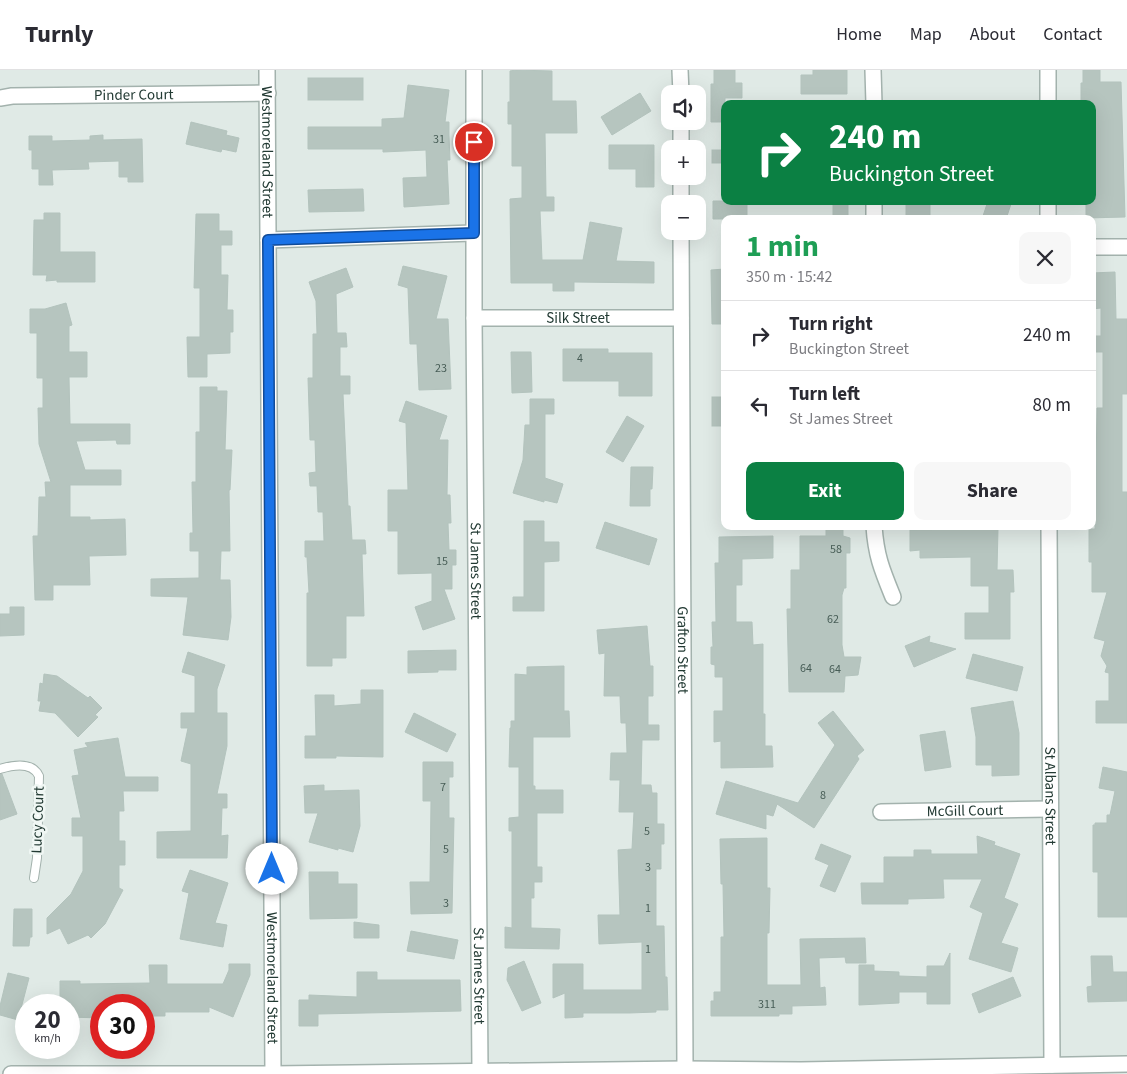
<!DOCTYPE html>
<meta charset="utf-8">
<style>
body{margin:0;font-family:"Source Sans 3",sans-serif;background:#f7f7f7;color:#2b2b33;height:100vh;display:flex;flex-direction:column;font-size:19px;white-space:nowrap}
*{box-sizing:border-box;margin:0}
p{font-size:16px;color:#7c7c81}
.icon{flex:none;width:28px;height:28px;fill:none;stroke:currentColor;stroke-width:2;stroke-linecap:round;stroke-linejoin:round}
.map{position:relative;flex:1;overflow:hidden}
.sheet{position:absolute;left:721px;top:145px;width:375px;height:315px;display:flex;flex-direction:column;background:#fff;border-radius:10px;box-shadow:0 5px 20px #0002}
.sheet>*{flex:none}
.hud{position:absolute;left:721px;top:30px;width:375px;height:105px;border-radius:10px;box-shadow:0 5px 20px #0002;background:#0b8043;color:#fff;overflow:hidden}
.fabs{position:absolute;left:661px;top:15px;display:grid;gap:10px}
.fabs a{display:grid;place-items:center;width:45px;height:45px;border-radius:10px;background:#fff;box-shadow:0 5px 20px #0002;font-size:25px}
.speed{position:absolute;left:15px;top:924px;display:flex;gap:10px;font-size:25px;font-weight:700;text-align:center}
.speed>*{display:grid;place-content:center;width:65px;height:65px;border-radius:50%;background:#fff;box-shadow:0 5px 20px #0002;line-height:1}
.speed small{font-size:12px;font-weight:400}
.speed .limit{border:8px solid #d22;background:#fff;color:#111}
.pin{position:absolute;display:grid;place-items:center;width:42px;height:42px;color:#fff;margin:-21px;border:2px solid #fff;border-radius:50%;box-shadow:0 1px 5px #0007}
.me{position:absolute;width:55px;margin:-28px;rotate:0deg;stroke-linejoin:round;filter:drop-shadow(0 0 4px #0008)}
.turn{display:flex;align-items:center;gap:18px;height:105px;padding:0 25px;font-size:22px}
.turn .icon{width:65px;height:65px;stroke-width:2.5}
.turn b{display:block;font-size:35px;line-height:42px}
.round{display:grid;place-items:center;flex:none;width:52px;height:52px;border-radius:10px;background:#f7f7f7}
.head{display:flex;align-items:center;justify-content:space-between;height:85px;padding:0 25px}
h1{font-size:30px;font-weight:700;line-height:38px;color:#1e9e55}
.action{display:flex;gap:10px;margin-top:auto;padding:10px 25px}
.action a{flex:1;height:58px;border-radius:10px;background:#0b8043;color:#fff;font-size:20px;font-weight:700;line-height:58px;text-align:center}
.action a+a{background:#f7f7f7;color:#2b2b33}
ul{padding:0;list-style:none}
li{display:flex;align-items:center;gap:15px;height:70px;padding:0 25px;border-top:1px solid #e1e1e2}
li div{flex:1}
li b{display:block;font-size:19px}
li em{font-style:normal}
header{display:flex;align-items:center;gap:30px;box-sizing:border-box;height:70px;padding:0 25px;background:#fff;border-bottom:1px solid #e1e1e2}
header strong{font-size:24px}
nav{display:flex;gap:28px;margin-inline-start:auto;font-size:18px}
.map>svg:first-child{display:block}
</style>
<header>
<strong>Turnly</strong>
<nav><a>Home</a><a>Map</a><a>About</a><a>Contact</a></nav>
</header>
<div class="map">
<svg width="1127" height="1004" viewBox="0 0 1127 1004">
<rect width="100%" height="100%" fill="#e0eae6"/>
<!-- building -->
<g fill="#b6c5bf" stroke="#b3c3bd">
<path d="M516,0L552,1V31H576L577,63H545L546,127H554V141H540L542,190H583L590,152L622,158L616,191L654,192V213L574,212V221H553V213H511L510,129L522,128V96H512V54H508V32H510V1Z"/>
<path d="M714,0H735V13H742V28H725V52H711V14H714Z"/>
<path d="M813,0H847V24H801V5H813Z"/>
<path d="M1083,0H1100V12H1121L1125,147L1086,148V131H1092V34H1081V13H1083Z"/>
<rect x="308" y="8" width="55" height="22"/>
<path d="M408,15L449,20L445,52H449V66L450,90H447L449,134L404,137L403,108L427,107L426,80L383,82V79H308V57H382V49L404,48Z"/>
<path d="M640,23L651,41L612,65L601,47Z"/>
<path d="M191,52L227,61L226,65L239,68L236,82L222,79L221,82L186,74Z"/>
<path d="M103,65V70L142,69L143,112H128V107H119V91L88,92L89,99L52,100L53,115H39V99H32V80H29V66H52V71L90,70V66Z"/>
<path d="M609,75H654V117H636V99H609Z"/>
<rect x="712" y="80" width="13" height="13"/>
<path d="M363,119L364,141L309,142L308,120Z"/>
<path d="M713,131H747V146H730V149H713Z"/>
<rect x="833" y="131" width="15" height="15"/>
<rect x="906" y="131" width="24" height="18"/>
<path d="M988,131H1012L1006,149H982Z"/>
<path d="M44,143H60V182H95V212H57V210L46,211L47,205H33L34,150H44Z"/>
<path d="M196,144H219V161H232V175H221V205H228L227,240H233V262H230V283L207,284V307H188L187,267H200V218H194Z"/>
<path d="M403,196L447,206L436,249H448L451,319L419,320L417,274H410L408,218L398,215Z"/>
<path d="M346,198L353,217L336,224L337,263H346L347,277H340V306H350V324H343L348,436H350L352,470H365L366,484H362L364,546H346V588H332V596H307V523H309L307,487H305V471H324L323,442H318L317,416H310L309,403L316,402L315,370H310L308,308H313V264H317L316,231L309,212Z"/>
<path d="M725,199V254H712L711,200Z"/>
<path d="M1115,202L1116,249H1127V324H1122V422H1127V653H1096V631H1109V603L1105,602L1107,596L1101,586L1105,571L1094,568L1107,522H1092V492H1089V459H1095L1097,338H1103V282H1092V266H1101V238L1092,239V203Z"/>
<path d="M66,233L72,255L69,256V282H87V307H69L70,354H130V374H117L116,370L76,371L85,400H121V415H70V447H90V450L125,449L126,485L89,486L90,515H53V530H35L33,466H38L39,427H46L45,412H51L39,374L38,338H43V308H37V263H30V239H45Z"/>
<path d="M563,279H608V283H652V326H619V311H563Z"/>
<path d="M511,282H531L532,322L512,323Z"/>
<path d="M200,317H217V321H227L225,380H232L230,420H229L230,481H221L220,510H230L231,547L228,570L183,565L188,527L151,526V509L199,508V481H190V463H193L192,412H196V362H200Z"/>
<rect x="712" y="327" width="13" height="29"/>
<path d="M530,329H554V344H545V408L563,414L557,433L544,430V432L513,423L523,390L525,355H530Z"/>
<path d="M406,331L447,346L439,370H448L447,425H450L451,453H448L449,480H456V495H452V519H444L455,549L423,560L415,537L432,531V503L398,504V461H388V420H408L406,353L399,351Z"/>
<path d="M627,346L644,356L623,392L606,382Z"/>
<path d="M631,397H653L652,419H650V436H630Z"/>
<path d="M524,451H544V472H559V491L544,492V541H513V527H524Z"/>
<path d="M605,452L657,469L649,495L596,478Z"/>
<path d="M826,456H843V466L850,468V483H846V518H844L842,525V575L844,587H861L858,605L845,606L844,622H789L787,539H791V500H800V466H826Z"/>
<path d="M998,458L997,500H1013L1014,522H1010V569H965V543H989V516H971V487L920,488V480L910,481V460Z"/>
<path d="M773,466V488L742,489V515H736V552H752L753,575L763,574V644H765V676H772L773,697L721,698V671L714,672V641H723V607H715V595L711,594V577H713L712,552H716L715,493H719V467Z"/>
<path d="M10,537H24V565L0,566V544H10Z"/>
<path d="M647,556L650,596H653V626H648V655H659V670H642L641,715H651L652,723H657V754H664V774H661V799H656V856H664L665,907H667L668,940H656V942L629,943H583V947L565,948V923L553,928V894H583V920H642V872L599,874L598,845H620L618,780L632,779L634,742H619L620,710H610L611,683H627L626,653H621L620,626H604L605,583L599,584L597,560Z"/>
<path d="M930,566L929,572L956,579L914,597L905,576Z"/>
<path d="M456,580V600H438V602L408,603V581Z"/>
<path d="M188,582L225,595L217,619V643H227V676L217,724H227V738H222L221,766L228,765L227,788H157V762L191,761V694L181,691L188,658H181V643H195V606L182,602Z"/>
<path d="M973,584L1023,597L1017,621L966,608Z"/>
<path d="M564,596V641H569L570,667H533V716H535V720H563V743H537V797H542V812H534V828H531V858L560,859L559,879L505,878V857L512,858V761H509V748L519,747V697H509L510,658H511V651H515V604L527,605V597Z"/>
<path d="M44,604L57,606L88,628L90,626L102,638L95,645L98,647L78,667L55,643L39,641L41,631H38L40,613L43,614Z"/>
<path d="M361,620H383V687L336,686V688H305V666H316L315,625H334V636L361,634Z"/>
<path d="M1013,631L1019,663V705L992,706V695H976V667L971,638Z"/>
<path d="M833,641L864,680L857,686L859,689L814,758L777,734L773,746L766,744V759L716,744L726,711L798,733L835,675L818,653Z"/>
<path d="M414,643L456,664L447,682L405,662Z"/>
<path d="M945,661L951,697L925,701L920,665Z"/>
<path d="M118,668L125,707H158V721H123L124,741H119V771H125V795H119V818L123,820L105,854L91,868L88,865L68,874L60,858L47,864V848L71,824L83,801V766H72V748H81L72,706L79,705L74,680L88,677L85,673Z"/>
<path d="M423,692H453V707H449V748H454L452,843L411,844L410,812H430L431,731H423Z"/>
<path d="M1103,697L1127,702V847H1098V802H1093V755H1095V753H1107V745H1110L1115,721L1099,718Z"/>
<path d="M0,704H2L17,744L0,750Z"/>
<path d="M324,715V721L359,720L360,756L353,782L338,778V780L309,772L318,743H305L304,716Z"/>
<path d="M977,766L995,772L994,775L1020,784L1004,828L1018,834L1001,873L1018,878L1011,902L969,889L983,843L970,837L982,809H943L944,828L908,829V834H862L861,813H884V787H914V780H931V784H978Z"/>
<path d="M767,768V818H770L769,863H767V915H801L800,869L865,868L866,893H846L845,887L819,888L820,918L825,917L826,935L792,936V944H779V946H711V931H714V922H721V867H724L723,814H721L720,769Z"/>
<path d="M821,774L851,786L835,822L820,816L829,795L815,789Z"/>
<path d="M190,800L228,813L215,853L227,855L223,877L180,869L189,823L182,821Z"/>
<path d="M309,802H338V814H357V848L310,849Z"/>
<path d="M14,839H32V867H30L29,876H13Z"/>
<path d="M354,852L379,855V868H354Z"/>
<path d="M411,861L458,870L454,889L407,881Z"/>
<path d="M950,883V934H927V922H899V933L859,935V895H874V901L899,902V906L927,907V896H944Z"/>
<path d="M1091,886H1112L1113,902H1127V931L1088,932L1087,917L1092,916Z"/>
<path d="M524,891L541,933L522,941L507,910L508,898Z"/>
<path d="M229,894H250V905L233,947L209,937V942H165V946H144V935H101V948L69,947V935H60V911H80V914L150,913L149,895H167V914H223L229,900Z"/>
<path d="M357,902H377V910H460L461,941L318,944V956H299V930H309V925L357,927Z"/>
<path d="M8,903L29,908L18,950L0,945V936Z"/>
<path d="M1013,907L1021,926L979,943L972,924Z"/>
</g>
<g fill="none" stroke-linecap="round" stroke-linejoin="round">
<!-- service casing -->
<g stroke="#a3b2ad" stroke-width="10">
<path id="service" d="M0,699C13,695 32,691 39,706L37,788L34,808"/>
</g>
<!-- minor casing -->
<g stroke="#a3b2ad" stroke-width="18">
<g id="minor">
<path id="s1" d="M267,0L273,1004"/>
<path id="s2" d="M474,0V248L480,1001"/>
<path d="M680,0L681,24"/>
<path d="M873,0L874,34"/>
<path d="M1048,0V34"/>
<path id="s3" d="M0,28L12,26L268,23"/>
<path d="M681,51V79"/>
<path d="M681,106V134"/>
<path d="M874,131V149"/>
<path d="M1048,131V149"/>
<path id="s4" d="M681,161L685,999"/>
<path d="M268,170L473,163"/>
<path d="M1092,177H1127"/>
<path id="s5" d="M474,248H681"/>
<path d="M874,456C876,486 882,500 893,527"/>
<path id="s6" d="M1049,456L1052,995"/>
<path id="s7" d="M881,742L1050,739"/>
</g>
</g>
<!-- tertiary casing -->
<g stroke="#a3b2ad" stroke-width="18">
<path id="tertiary" d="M11,1004H273L685,999L801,1000L1127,994"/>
</g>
<!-- service -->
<use href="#service" stroke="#fff" stroke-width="8"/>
<!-- minor -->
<use href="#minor" stroke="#fff" stroke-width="15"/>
<!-- tertiary -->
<use href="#tertiary" stroke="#fff" stroke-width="15"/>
</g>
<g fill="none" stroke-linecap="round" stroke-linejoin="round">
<!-- route casing -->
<g stroke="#114b97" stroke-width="12">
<path id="route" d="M272,799L268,170L474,163V72"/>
</g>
<!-- route -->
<use href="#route" stroke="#1a73e8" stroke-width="9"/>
</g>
<g text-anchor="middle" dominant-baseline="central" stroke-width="5" stroke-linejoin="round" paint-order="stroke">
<!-- number labels -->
<g font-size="12" fill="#475d56">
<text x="439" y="69">31</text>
<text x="580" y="288">4</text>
<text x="441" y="298">23</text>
<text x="836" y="479">58</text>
<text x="442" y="491">15</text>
<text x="833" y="549">62</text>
<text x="806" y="598">64</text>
<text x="835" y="599">64</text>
<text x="443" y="717">7</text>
<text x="823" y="725">8</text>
<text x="647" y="761">5</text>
<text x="446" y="779">5</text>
<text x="648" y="797">3</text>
<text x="446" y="833">3</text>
<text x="648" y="838">1</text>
<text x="648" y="879">1</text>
<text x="767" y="934">311</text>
</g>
<!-- street labels -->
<g font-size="15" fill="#223a33" stroke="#f0f7f4">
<text stroke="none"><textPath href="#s3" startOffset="134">Pinder Court</textPath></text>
<text stroke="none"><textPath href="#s1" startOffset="82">Westmoreland Street</textPath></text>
<text stroke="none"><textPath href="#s5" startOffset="104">Silk Street</textPath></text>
<text stroke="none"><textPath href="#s2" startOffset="501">St James Street</textPath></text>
<text stroke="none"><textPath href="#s4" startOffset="419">Grafton Street</textPath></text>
<text stroke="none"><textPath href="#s6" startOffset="270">St Albans Street</textPath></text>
<text stroke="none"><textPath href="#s7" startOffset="84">McGill Court</textPath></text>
<text transform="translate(38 750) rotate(-88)">Lucy Court</text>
<text stroke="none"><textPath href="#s2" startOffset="906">St James Street</textPath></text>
<text stroke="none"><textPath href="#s1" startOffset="908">Westmoreland Street</textPath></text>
</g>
</g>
</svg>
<div class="fabs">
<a><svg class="icon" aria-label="sound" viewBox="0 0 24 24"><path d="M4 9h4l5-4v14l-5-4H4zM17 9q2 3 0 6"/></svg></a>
<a>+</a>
<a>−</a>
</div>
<div class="speed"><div>20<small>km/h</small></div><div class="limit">30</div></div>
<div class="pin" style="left:474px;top:72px;background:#d93025"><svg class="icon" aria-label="arrive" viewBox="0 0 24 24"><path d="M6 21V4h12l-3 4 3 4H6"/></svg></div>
<svg class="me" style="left:272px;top:799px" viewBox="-20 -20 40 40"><circle r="19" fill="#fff"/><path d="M0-13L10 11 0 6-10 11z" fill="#1a73e8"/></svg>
<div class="hud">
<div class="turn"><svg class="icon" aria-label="right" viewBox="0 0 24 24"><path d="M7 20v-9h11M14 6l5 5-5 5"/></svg><div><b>240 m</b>Buckington Street</div></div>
</div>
<section class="sheet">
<div class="head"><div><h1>1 min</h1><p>350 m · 15:42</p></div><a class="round"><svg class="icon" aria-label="close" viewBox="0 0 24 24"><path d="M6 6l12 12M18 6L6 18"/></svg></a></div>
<ul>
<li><svg class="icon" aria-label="right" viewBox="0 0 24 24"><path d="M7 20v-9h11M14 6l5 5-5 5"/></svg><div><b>Turn right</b><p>Buckington Street</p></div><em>240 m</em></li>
<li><svg class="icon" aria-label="left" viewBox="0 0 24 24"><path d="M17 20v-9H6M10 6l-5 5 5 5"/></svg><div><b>Turn left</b><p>St James Street</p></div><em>80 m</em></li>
</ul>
<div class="action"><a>Exit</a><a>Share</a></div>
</section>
</div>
